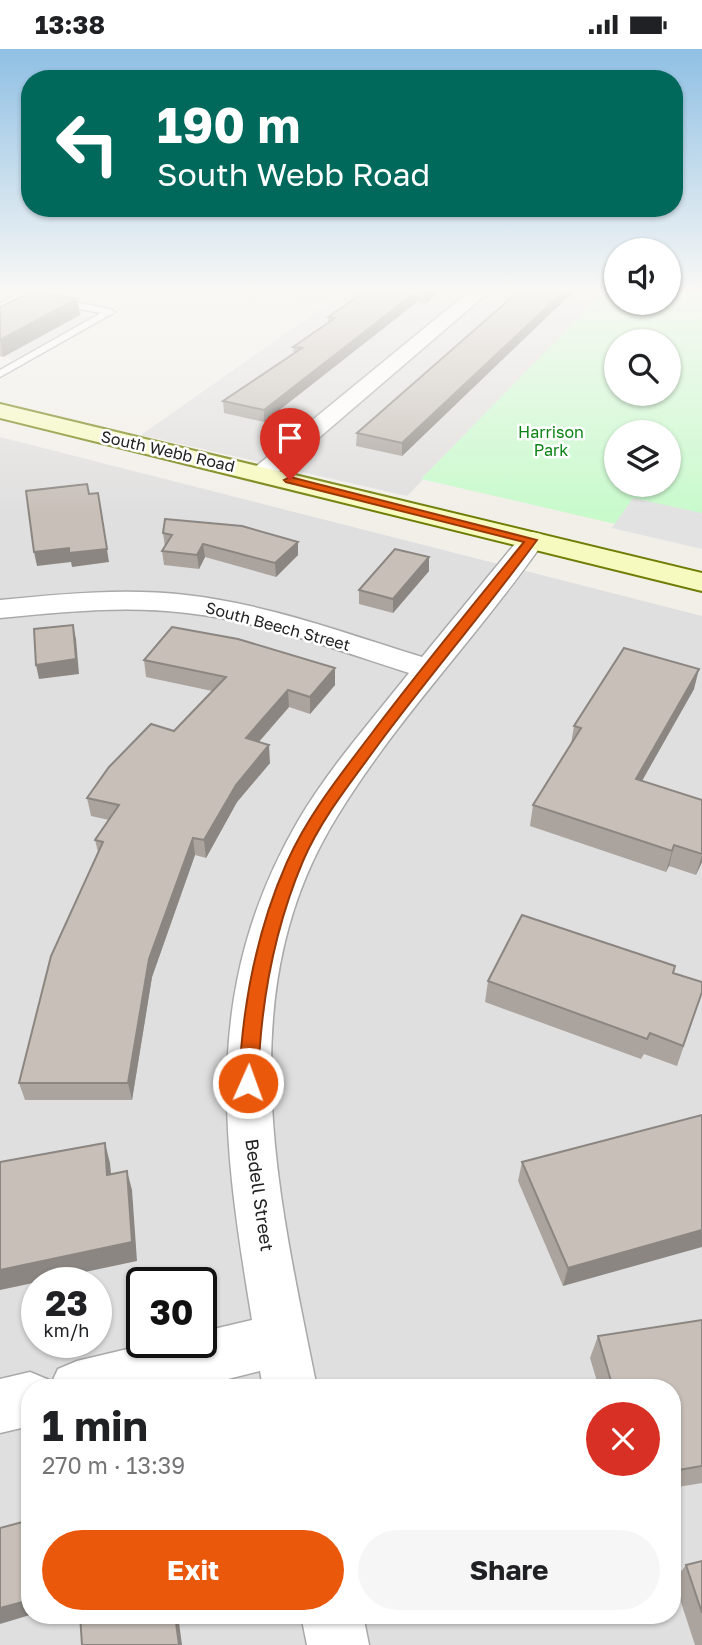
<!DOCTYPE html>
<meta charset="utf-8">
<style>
body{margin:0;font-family:"Golos Text",sans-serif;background:#f6f6f6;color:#202124;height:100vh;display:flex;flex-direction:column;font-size:26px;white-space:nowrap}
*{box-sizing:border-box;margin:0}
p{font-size:23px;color:#757577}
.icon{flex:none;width:38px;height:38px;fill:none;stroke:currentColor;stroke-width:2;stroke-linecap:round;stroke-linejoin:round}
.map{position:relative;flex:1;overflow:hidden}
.drawer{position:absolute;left:21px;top:1330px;width:660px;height:245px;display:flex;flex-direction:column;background:#fff;border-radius:28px;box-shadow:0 2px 5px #0004}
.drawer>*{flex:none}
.banner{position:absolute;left:21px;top:21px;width:662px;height:147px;border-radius:28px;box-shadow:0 2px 5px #0004;background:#00695c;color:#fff;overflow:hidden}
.tools{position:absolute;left:604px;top:189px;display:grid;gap:14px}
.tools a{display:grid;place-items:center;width:77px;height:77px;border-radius:50%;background:#fff;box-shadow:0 2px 5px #0004;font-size:35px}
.speed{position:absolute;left:21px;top:1218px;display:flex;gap:14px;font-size:35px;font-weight:700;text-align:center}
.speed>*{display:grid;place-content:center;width:91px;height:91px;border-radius:50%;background:#fff;box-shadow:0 2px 5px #0004;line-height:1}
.speed small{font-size:18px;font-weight:400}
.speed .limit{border:4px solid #111;border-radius:10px;background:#fff;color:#111}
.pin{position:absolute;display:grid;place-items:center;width:60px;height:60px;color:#fff;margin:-72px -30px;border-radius:50% 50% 50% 0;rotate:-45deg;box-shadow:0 0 7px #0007}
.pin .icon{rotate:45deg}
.me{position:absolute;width:77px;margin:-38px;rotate:2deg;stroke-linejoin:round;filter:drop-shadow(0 0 5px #0008)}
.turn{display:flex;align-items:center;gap:24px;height:147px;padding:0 21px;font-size:32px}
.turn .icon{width:91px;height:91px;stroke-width:2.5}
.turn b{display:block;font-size:49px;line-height:60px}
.round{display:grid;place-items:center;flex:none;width:74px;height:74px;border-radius:37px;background:#f6f6f6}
.head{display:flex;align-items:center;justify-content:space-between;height:119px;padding:0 21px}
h1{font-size:42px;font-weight:700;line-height:52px}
.primary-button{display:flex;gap:14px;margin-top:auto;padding:14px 21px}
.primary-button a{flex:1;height:80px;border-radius:42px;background:#ea580c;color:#fff;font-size:28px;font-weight:700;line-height:80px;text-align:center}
.primary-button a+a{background:#f6f6f6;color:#202124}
.status{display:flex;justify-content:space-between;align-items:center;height:49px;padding:0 35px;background:#fff;direction:ltr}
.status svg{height:19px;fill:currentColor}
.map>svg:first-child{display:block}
</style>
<div class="status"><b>13:38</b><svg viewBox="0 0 49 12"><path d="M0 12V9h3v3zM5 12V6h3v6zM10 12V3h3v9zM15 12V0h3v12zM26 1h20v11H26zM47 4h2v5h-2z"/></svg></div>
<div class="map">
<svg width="702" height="1596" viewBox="0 0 702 1596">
<rect width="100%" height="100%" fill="#f2efe9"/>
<!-- residential -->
<g fill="#e0dfdf" fill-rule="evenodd">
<path d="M262,241H606L407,447L141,386L329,254Z"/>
<path d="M0,388L702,567V1596H0ZM37,1234H96V1293H37ZM142,1234H201V1293H142ZM30,1339H672V1566H30Z"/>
</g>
<!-- park -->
<path fill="#c8facc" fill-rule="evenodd" d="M606,241H616V254H668L669,241H702V495L421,430ZM616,292H668V345H616ZM616,383H668V436H616Z"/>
<!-- parking -->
<g fill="#e2e2e2">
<path d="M46,252L88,261L80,266L91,268L14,311L3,308L79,266Z"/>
<path d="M633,449L702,464V500L612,479Z"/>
</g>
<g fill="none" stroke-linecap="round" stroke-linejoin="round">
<!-- lane casing -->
<g stroke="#a9a9a9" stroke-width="3">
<path id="lane" d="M24,243L110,260L115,263L0,328V321L101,264L25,249L0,261V254Z"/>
</g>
<!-- street casing -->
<g stroke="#a9a9a9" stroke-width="3">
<g id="street">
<path d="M471,241H491L272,429L263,431L254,429L251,424L254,419Z"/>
<path d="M532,483L541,485L545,491C480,585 398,668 338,766C227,943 279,1149 317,1339H263L260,1322L192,1339H30V1377L0,1384V1330L30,1323L49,1331L51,1335L58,1320L77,1312L157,1293H201V1283L252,1271C222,1090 201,940 298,772C329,719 371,672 409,624C336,601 264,573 187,564C125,556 62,563 0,569V551C62,545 124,539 186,546C267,555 344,584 422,608L523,485Z"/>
<path d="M301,1566H363L369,1596H307Z"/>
</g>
</g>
<!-- secondary casing -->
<g stroke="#707d05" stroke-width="4">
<path id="secondary" d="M0,355L702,524V542L0,369Z"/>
</g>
<!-- lane -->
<use href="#lane" fill="#fff" fill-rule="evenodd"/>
<!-- street -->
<use href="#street" fill="#fff" fill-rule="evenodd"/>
<!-- secondary -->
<use href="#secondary" fill="#f7fabf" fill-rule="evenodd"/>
</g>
<!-- wall -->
<g fill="#aba49e">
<path d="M339,241H441L425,255L417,253L264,373L224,364L223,352L294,305L293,298L328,274V268L361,245Z"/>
<path d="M520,241H575L402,407L356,397L357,384Z"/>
<path d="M77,250L80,266L3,308L0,307V258Z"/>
<path d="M163,484L298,493V506L276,528L205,508L199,520L164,516L162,502L165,498Z"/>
<path d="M429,508V522L393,564L359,555V541Z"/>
<path d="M144,611L335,636L310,665L289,658L259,693L270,714L237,753L206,809L195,806L152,928L132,1051H25L19,1034L98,803L95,791L109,771L91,767L87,749L174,682L212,642L146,628Z"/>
<path d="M694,640L642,732L702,751V813L696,826L669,817L666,823L530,777L533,756L571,695L574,677Z"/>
<path d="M675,917L673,924L702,944L677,1017L644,1005L641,1010L485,953L488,932Z"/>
<path d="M702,1066L563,1237L518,1132L522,1113Z"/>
<path d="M702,1271V1434L672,1439V1339H599L590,1309L598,1287Z"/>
<path d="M702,1512V1596H695L674,1532L686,1516Z"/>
</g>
<!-- shaded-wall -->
<g fill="#8b8681">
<path d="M429,241H441L425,255V244Z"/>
<path d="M565,241H575L402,407V394Z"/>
<path d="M417,242V253L264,373V361Z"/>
<path d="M77,250L80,266L3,308L0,291Z"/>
<path d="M98,444L109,513L72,518L71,513L37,517L34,503Z"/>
<path d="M298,493V506L276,528L275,514Z"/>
<path d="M203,495L205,508L199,520L197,506Z"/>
<path d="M429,508V522L393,564V550Z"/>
<path d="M73,576L76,590L79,625L39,630L36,616Z"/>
<path d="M335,619V636L310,665V648Z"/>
<path d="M699,620L694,640L631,751L636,730Z"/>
<path d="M288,641L289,658L247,706L246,689Z"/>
<path d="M269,696L270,714L237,753L206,809L204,791L236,736Z"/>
<path d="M193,789L195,806L152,928L132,1051L128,1034L149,910Z"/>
<path d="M674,796L669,817L666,823L672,802Z"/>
<path d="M702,806V813L696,826Z"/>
<path d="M105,1094L110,1114L113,1145L107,1126Z"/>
<path d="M127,1122L132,1141L137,1212L0,1241V1221Z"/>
<path d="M702,1181V1198L563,1237L568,1219Z"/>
<path d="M30,1551V1566L0,1575V1559Z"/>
<path d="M175,1566H178L182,1596H179Z"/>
</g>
<!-- building -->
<g fill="#c7bfb8" stroke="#8b8681" stroke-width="2">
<path d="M367,241H429L425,244L417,242L264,361L223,352L302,299L293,298L335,269L328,268Z"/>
<path d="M520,241H565L402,394L357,384Z"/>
<path d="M33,242L77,250L0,291V258Z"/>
<path d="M87,435L89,445L98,444L107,500L69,504V499L34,503L26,442Z"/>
<path d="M165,470L242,477L298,493L275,514L203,495L197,506L162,502L172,486L163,484Z"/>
<path d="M395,500L429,508L393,550L359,541Z"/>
<path d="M73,576L76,610L36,616L34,580Z"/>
<path d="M172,578L238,590L335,619L310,648L288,641L246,689L269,696L236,736L204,791L193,789L149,910L128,1034H19L51,907L103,793L95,791L119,756L87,749L109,718L151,675L174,682L226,628L144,611Z"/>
<path d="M624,599L699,620L636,730L702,751V805L674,796L672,802L533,756L581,679L574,677Z"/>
<path d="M522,866L675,917L673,924L702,933V943L683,997L650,984L647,990L488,932Z"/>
<path d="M702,1066V1181L568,1219L522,1113Z"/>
<path d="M105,1094L107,1126L127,1122L132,1193L0,1221V1113Z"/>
<path d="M702,1271V1417L672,1422V1339H613L598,1287Z"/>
<path d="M30,1471V1551L0,1559V1479Z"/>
<path d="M702,1512V1564L686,1516Z"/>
<path d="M80,1566H175L179,1596H82Z"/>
</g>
<!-- sky -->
<linearGradient id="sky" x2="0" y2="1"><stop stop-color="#8fc0e4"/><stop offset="0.52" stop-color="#f9f8f5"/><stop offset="1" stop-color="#f9f8f5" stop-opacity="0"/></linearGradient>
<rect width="702" height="464" fill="url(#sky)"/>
<!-- route -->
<path fill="#ea580c" stroke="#983908" stroke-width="2" d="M290,428L537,491C486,561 429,627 378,696C351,733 321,770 303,812C273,883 260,958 258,1034L255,1040L248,1043L241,1040L239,1034C242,958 256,883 287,813C308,766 341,725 372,684C421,619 473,556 524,493L286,433L284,431Z"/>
<g text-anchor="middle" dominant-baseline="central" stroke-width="5" stroke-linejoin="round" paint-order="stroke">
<!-- far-park labels -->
<g font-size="16" fill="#0c8416" stroke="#fff">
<text x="551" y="383">Harrison<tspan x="551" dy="18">Park</tspan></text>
</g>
<!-- far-street labels -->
<g font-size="16" fill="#222" stroke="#fff">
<text transform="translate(168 402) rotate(13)">South Webb Road</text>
<text transform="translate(278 577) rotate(15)">South Beech Street</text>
</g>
<!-- street labels -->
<g font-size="18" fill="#222" stroke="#fff">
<text transform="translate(260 1146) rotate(82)">Bedell Street</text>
</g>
</g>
</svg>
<div class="tools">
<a><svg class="icon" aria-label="sound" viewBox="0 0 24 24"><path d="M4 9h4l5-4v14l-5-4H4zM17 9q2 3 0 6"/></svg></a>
<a><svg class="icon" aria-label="search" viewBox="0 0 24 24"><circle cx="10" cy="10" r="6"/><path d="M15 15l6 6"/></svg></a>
<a><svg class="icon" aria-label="layers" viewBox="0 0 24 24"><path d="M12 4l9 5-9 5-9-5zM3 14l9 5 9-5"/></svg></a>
</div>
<div class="speed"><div>23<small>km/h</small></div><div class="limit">30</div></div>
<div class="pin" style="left:290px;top:431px;background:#d93025"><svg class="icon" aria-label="arrive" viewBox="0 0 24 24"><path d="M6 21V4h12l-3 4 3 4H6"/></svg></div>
<svg class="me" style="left:248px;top:1034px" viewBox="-20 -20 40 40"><circle r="17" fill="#ea580c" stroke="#fff" stroke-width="3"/><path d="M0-11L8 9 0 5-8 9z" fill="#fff"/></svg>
<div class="banner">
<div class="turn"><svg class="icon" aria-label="left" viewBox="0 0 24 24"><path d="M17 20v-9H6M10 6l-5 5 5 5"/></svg><div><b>190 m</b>South Webb Road</div></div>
</div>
<section class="drawer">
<div class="head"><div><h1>1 min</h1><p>270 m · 13:39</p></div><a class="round" style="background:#d93025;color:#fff"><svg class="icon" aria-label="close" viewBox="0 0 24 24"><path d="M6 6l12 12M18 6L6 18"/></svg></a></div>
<div class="primary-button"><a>Exit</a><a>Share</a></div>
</section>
</div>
